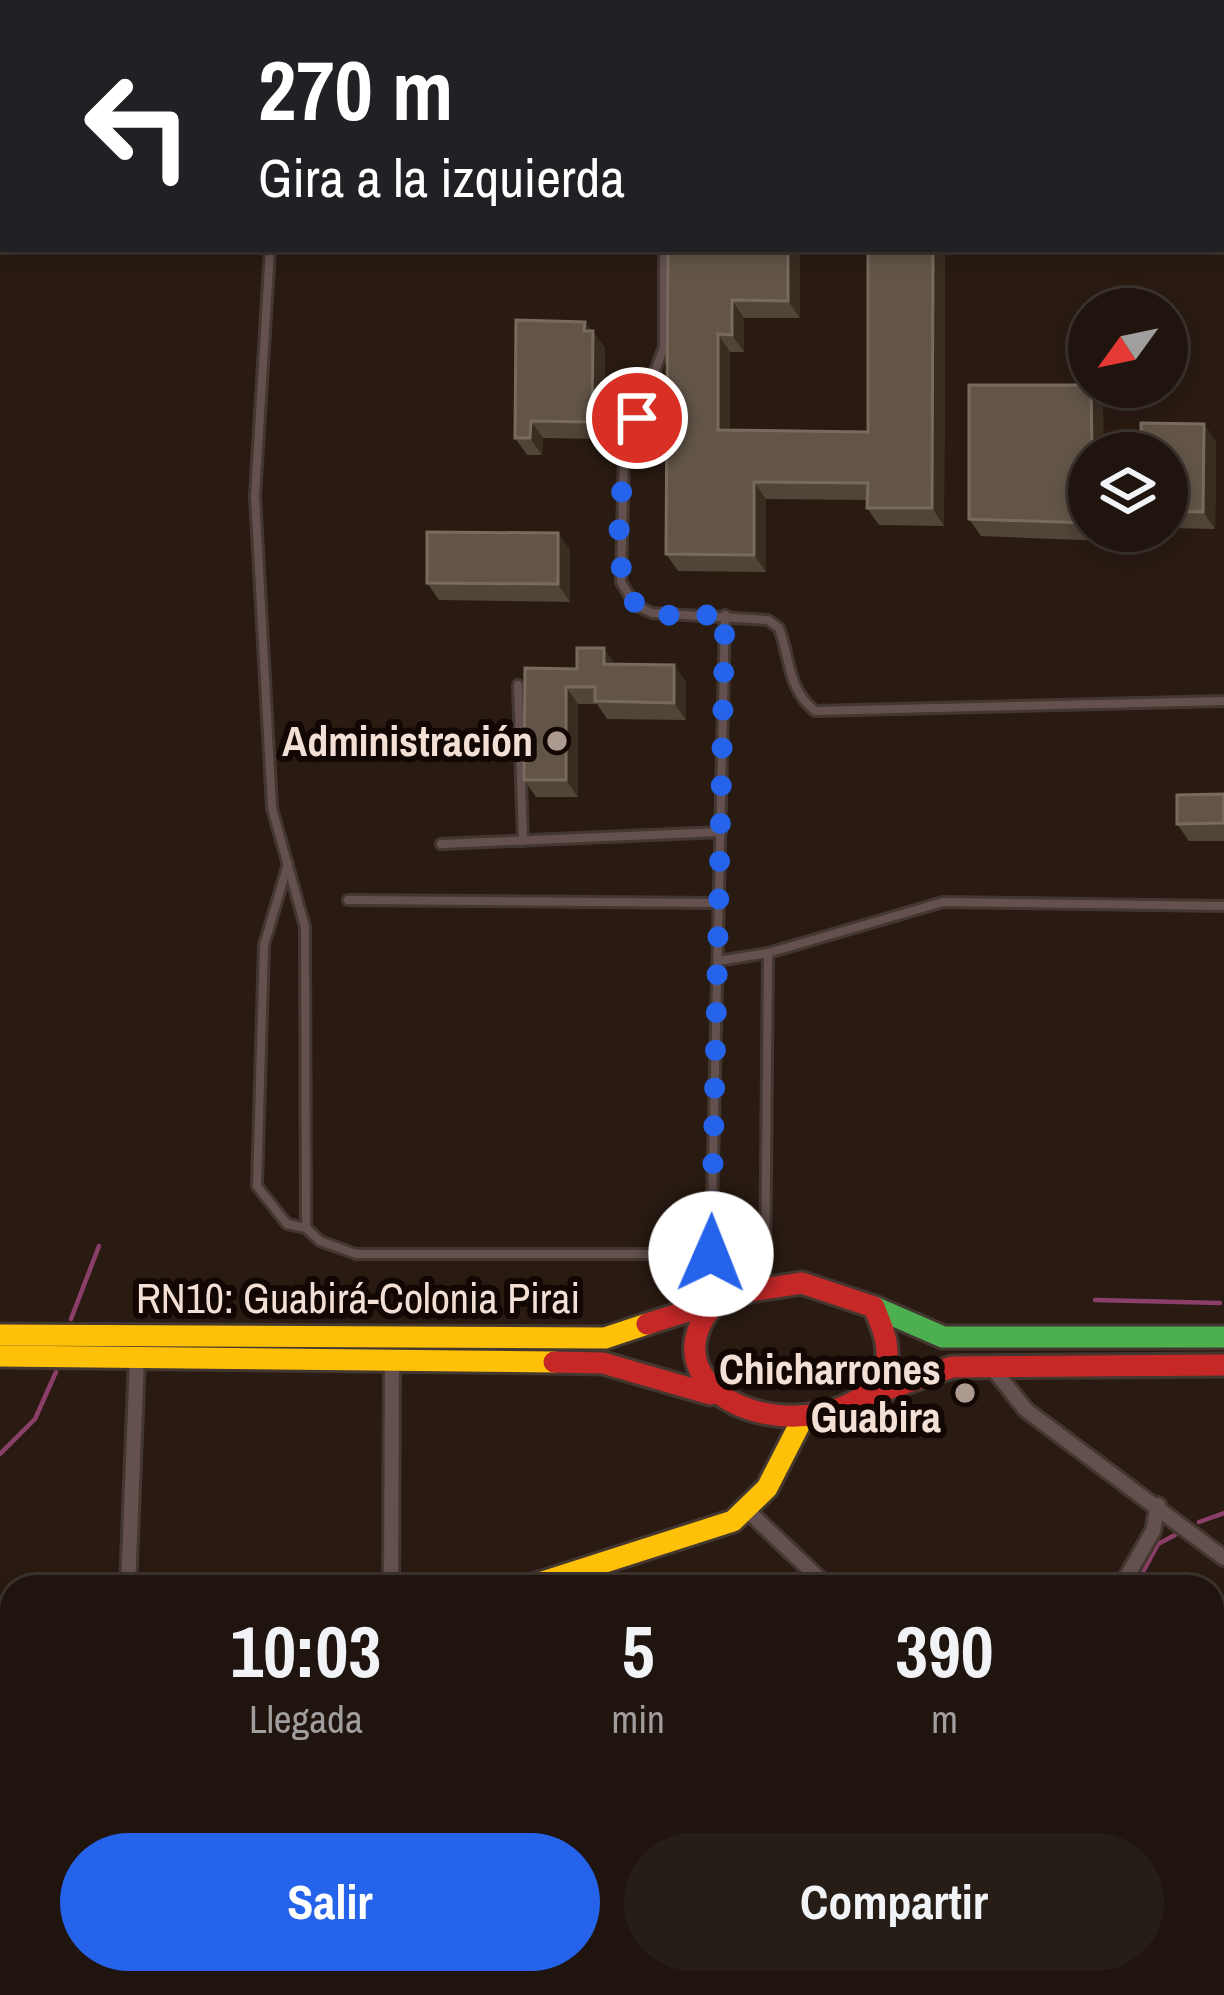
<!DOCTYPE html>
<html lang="es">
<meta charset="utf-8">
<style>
body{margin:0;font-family:"Archivo Narrow",sans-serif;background:#271d17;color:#f1f3f6;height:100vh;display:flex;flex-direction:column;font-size:45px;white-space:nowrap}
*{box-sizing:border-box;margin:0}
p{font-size:39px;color:#a19e9e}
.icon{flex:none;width:66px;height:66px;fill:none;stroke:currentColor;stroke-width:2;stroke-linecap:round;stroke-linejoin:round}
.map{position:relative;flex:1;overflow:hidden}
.panel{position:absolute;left:0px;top:1575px;width:1224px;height:420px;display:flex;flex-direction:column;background:#1f140e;border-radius:36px 36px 0 0;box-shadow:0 6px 18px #0003,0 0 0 3px #3c332e}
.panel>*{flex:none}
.hud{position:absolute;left:0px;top:0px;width:1224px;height:252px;box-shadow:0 6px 18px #0003,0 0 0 3px #3c332e;background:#202124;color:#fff;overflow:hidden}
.needle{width:78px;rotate:237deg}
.controls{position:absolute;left:1068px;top:288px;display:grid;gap:24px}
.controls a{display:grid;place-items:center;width:120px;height:120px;border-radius:50%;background:#1f140e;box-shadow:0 6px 18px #0003,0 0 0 3px #3c332e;font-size:60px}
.pin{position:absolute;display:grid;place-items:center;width:102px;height:102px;color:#fff;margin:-51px;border:6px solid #fff;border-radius:50%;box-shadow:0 3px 12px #0007}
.me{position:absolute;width:132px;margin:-66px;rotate:1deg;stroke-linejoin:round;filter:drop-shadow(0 0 9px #0008)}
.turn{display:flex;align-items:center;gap:42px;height:252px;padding:0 60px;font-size:54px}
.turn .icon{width:156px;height:156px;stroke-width:2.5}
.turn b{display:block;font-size:84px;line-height:102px}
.eta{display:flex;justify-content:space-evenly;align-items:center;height:204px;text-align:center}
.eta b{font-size:72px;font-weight:700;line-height:84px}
.primary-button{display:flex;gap:24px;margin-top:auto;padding:24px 60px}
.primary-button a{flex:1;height:138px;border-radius:72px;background:#2563eb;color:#fff;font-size:48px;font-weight:700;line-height:138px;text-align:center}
.primary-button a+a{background:#271d17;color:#f1f3f6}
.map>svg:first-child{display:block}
</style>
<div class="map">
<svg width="1224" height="1995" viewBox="0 0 1224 1995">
<rect width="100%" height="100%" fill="#291b12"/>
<!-- green -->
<path fill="#3c3e03" d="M1010,1983H1087L1098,1995H997Z"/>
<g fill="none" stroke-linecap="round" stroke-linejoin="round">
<!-- stream -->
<g stroke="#8b3e68" stroke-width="4.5">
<path d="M1095,1300L1220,1303"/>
<path d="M71,1319L99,1246"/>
<path d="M0,1454L35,1419L56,1372"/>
<path d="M1199,1522L1224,1513"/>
<path d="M1135,1587L1158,1544L1175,1535"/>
<path d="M0,1977L12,1980"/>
<path d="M28,1983L58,1990"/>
<path d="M563,1995L577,1983"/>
</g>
<!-- lane casing -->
<g stroke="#43372f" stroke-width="14">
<g id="lane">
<path d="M841,0V3"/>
<path d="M979,0V3"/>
<path d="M666,3V0"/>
<path d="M0,65L3,66"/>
<path d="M1221,97H1224"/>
<path d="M270,249L255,496L272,808L305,927L306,1228L320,1241L356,1254H711"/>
<path d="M664,249V347L624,453L621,582L635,605L652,613L768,620L779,628C791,661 787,688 815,711L1224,701"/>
<path d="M518,685L523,841"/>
<path d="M441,844L721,832"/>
<path d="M288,864L264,945L257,1186L287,1224L306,1228"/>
<path d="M348,900L719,903"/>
<path d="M718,961L768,953L943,902L1224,906"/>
<path d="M765,1281L768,953"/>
<path d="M715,1297L711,1254L725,615"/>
</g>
</g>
<!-- street casing -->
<g stroke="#43372f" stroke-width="20">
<g id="street">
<path d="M994,1370L1026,1410L1224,1558"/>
<path d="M748,1511L828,1587"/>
<path d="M128,1587L137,1358"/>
<path d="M391,1587L392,1360"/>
<path d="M1121,1587L1153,1531L1158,1505"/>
<path d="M0,1649H12"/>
<path d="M0,1916H12"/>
<path d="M1212,1928L1224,1909"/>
<path d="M674,1983L701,1995"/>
<path d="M530,1995L545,1983"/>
<path d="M848,1995L856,1983"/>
<path d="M1168,1995L1176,1983"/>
</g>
</g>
<!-- fast casing -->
<g stroke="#43372f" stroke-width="27">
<g id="fast">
<path d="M874,1307L943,1337H1224"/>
<path d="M65,1995L77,1983"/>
</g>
</g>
<!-- slow casing -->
<g stroke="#43372f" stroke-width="27">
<g id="slow">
<path d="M0,1335L605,1338L647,1324"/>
<path d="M0,1356L554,1362"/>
<path d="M527,1587L733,1521L767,1488L804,1416"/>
</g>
</g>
<!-- jam casing -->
<g stroke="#43372f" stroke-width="27">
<g id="jam">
<path d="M647,1324L750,1291L802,1283L874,1307C878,1318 884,1330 886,1342C901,1422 747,1443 703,1376C688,1352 695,1328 711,1308"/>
<path d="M554,1362L603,1363L710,1394"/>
<path d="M867,1396L952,1367L1224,1365"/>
</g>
</g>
<!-- lane -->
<use href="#lane" stroke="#64514f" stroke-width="8"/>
<!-- street -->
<use href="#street" stroke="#64514f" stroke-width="14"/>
<!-- fast -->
<use href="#fast" stroke="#4caf50" stroke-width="21"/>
<!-- slow -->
<use href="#slow" stroke="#ffc107" stroke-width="21"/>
<!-- jam -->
<use href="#jam" stroke="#c62828" stroke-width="21"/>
</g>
<!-- wall -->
<g fill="#504537">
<path d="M668,249H800V318H744V352H730V430L868,432L945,254L944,526L879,525L867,508V500L766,499V572L678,571L666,554Z"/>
<path d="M585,322L605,348L604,439L543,438L542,455H527L515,438Z"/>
<path d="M1103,402L1089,453V531H1105V541L981,536L969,519Z"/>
<path d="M1216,441L1215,529L1167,528V453Z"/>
<path d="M558,533L570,550V602L439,600L427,583Z"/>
<path d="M615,664L674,665L686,682V720L607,719L597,704H578V797H536L524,780L525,668L577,669Z"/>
<path d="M1224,794V841H1189L1177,824Z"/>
</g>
<!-- shaded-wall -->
<g fill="#392d21">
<path d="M788,249H800V318L788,301Z"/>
<path d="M933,249H942L945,254L944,526L932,508Z"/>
<path d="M732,300L744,318V352L732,335Z"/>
<path d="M585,322L605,348L604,439L592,422Z"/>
<path d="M718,334L730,352V447L718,430Z"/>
<path d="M1091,387L1103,402L1104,453H1092Z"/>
<path d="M531,421L543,438L542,455L530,438Z"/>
<path d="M1204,424L1216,441L1215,529L1203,512Z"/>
<path d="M754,482L766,499V572L754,555Z"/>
<path d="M558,533L570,550V602L558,584Z"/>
<path d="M604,648L616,666L604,664Z"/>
<path d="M674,665L686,682V720L674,703Z"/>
<path d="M566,687L578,704V797L566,780Z"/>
</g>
<!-- building -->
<g fill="#625548" stroke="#786b5e" stroke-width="3">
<rect x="669" y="0" width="62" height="3"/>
<rect x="1137" y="0" width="68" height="3"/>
<path d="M668,249H788V301L732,300V335L718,334V430L868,432V249H933L932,508H867L868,483L754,482V555L666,554Z"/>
<path d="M516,320L585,322L584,331H593L592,422L531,421L530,438H515Z"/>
<path d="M969,385H1089L1091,387L1092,453H1089V523L969,519Z"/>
<path d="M1141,423L1204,424L1203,512L1167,511V453H1141Z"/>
<path d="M427,532L558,533V584L427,583Z"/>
<path d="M577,648H604V664L674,665V703L595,701V687H566V780H524L525,668L577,669Z"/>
<path d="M1224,794V823L1177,824V795Z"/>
</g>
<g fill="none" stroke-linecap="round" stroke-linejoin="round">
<!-- route -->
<path stroke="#2563eb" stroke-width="21" stroke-dasharray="0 37.8" d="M637,418C623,454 603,585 641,608C662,620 700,614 725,615L711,1254"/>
</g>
<!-- markers -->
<g fill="#ac9a91" stroke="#130703" stroke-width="4.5">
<circle cx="557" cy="741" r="12"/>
<circle cx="965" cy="1393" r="12"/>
</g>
<g text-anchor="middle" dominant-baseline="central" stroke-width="12" stroke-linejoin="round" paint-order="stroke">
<!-- poi labels -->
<g font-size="42" font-weight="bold" fill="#f2dfd5" stroke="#130703" text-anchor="end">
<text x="533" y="741">Administración</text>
<text x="941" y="1369">Chicharrones<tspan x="941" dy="48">Guabira</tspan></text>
</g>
<!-- street labels -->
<g font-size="42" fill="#f2dfd5" stroke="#130703">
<text x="358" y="1298">RN10: Guabirá-Colonia Pirai</text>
</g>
</g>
</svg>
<div class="controls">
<a><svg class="needle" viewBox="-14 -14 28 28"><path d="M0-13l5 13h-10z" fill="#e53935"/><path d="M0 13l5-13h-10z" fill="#a19e9e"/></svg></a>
<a><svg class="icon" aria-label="layers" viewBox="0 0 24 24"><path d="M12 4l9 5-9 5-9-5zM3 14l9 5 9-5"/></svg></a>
</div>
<div class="pin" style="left:637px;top:418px;background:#d93025"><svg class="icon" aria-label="arrive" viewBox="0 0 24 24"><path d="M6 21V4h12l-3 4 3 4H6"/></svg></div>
<svg class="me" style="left:711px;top:1254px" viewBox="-20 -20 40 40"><circle r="19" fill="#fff"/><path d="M0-13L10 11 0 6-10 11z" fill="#2563eb"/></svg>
<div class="hud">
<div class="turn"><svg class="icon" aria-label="left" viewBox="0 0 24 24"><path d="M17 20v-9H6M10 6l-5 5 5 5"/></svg><div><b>270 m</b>Gira a la izquierda</div></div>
</div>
<section class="panel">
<div class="eta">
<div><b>10:03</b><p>Llegada</p></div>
<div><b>5</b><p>min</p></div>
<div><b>390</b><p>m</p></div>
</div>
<div class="primary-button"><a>Salir</a><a>Compartir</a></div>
</section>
</div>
